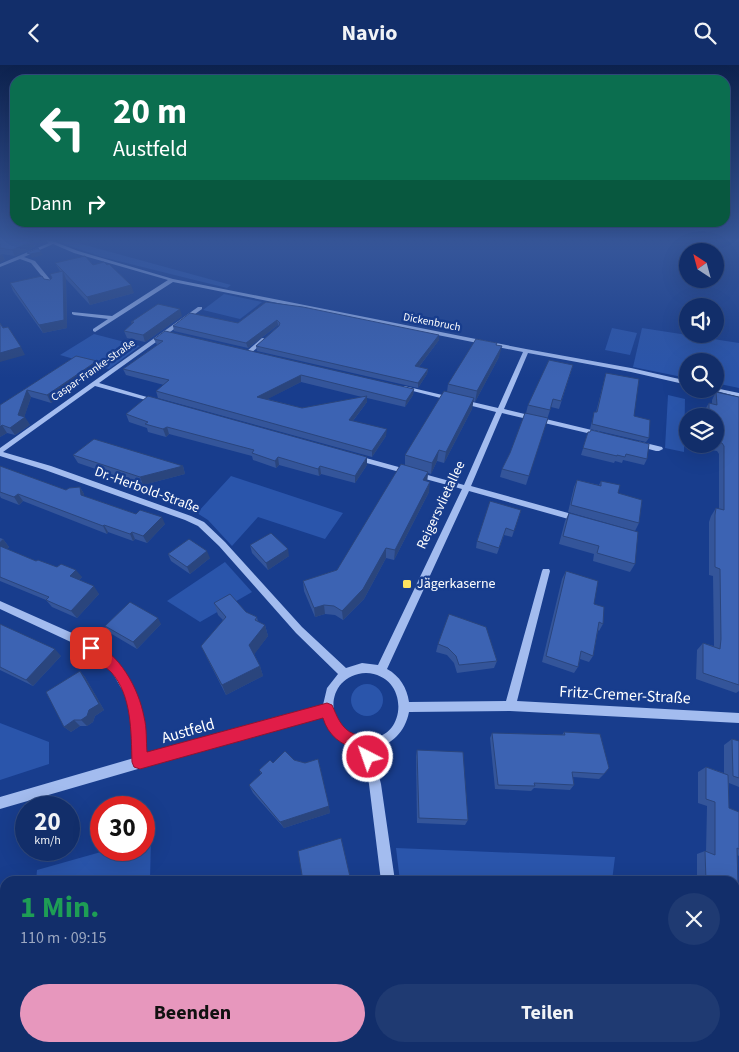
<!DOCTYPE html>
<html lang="de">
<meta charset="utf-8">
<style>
body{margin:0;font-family:"Source Sans 3",sans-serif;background:#1f3a72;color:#f1f3f6;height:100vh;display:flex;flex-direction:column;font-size:19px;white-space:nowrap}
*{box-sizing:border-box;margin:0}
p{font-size:16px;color:#9ca8c1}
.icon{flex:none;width:28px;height:28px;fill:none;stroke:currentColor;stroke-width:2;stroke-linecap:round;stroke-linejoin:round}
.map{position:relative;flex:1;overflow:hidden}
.sheet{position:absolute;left:0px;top:811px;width:740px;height:176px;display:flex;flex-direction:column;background:#122e6a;border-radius:15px 15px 0 0;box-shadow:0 5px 20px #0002,0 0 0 1px #314a7e}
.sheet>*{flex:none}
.hud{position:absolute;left:10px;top:10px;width:720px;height:152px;border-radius:15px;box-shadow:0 5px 20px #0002,0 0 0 1px #314a7e;background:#0b6e4f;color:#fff;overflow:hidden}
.needle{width:32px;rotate:324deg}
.fabs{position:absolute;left:679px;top:178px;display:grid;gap:10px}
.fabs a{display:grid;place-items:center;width:45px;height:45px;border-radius:50%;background:#122e6a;box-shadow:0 5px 20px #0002,0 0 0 1px #314a7e;font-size:25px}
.speed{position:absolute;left:15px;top:731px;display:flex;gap:10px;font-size:25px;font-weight:700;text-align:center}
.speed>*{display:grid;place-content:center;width:65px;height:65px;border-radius:50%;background:#122e6a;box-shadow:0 5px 20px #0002,0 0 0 1px #314a7e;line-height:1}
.speed small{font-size:12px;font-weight:400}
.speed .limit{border:8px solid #d22;background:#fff;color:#111}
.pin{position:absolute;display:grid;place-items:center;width:42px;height:42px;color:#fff;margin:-21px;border-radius:10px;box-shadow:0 2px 8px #0006}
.me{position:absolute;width:55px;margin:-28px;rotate:319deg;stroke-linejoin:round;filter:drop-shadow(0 0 4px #0008)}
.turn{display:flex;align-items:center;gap:18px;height:105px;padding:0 20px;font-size:22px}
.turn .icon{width:65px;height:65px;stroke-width:2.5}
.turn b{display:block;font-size:35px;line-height:42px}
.then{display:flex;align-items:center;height:48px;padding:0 20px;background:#0003;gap:10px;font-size:19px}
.round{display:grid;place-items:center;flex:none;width:52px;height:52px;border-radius:26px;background:#1f3a72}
.headline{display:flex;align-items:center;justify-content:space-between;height:85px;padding:0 20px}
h1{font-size:30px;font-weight:700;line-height:38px;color:#1e9e55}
.primary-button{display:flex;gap:10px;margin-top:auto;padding:10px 20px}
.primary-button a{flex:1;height:58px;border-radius:30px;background:#e797bd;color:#111;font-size:20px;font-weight:700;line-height:58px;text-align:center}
.primary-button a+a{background:#1f3a72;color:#f1f3f6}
header{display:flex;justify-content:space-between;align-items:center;height:65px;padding:0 20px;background:#122e6a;font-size:22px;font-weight:700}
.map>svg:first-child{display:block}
</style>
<header><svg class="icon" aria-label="back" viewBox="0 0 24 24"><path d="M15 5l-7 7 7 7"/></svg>Navio<svg class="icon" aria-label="search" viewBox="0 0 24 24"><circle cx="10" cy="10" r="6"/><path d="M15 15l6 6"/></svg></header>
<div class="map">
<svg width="739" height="987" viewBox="0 0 739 987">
<rect width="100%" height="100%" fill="#183d8d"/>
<!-- green -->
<g fill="#2a55ab">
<path d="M58,175H70L74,177L231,220L227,223L102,192L67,180Z"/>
<path d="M224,229L262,237L240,254L203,245Z"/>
<path d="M612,263L637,268L630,290L605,285Z"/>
<path d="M642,263L739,278V323L715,318V296H688L687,313L633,302Z"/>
<path d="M94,269L140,281L109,304L60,290Z"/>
<path d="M668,330L685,334L684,387L665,383Z"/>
<path d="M231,411L343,448L325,474L258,452L232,481L208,455L197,448Z"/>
<path d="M225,497L252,527L200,557L167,536Z"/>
<circle cx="367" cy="635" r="16"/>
<path d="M0,658L49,677V699L0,715Z"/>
<path d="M151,773L150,816H36L37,805L108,785H144V775Z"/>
<path d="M396,783L615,792L612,816H400Z"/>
<path d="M14,982H147V987H13Z"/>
</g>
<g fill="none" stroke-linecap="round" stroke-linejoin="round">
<!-- minor -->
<g fill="#a3bcef" fill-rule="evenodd">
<path d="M45,175H50L78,186L173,214L526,284L631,303L688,316V320L631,307L528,288L504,344L600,367L603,369L600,371L502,348L471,421L579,451L583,454L579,457L469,426L387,604C400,611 407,623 409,637L506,636L542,506L543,504H549L550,506L517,636L739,648V658L510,646L409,647C405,667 392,680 372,684L381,719L395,816H381L369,719L361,684C341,681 329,669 324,650L0,744V732L134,693L132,652L124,628L112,607L73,578L0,544V536L81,572L120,601L133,622L144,652L145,690L323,640L327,623L338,609L296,568L219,481L198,461L185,455L45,405L0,391V383L198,242H202V244L99,318L157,335V337H153L95,321L3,387L51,401L191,451L204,457L225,477L302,562L346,603L362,598L378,600L462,424L352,394L351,392L355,390L464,420L496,347L401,323L404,321L498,343L523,287L173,217L95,267L93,266V264L108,254L74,250L72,249V247L112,251L168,215L74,188L53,179L24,192L35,196L53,218V220H49L31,198L20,194L0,202V199L49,178ZM366,608C410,610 407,673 370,673C323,674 321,610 366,608Z"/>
<path d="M262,273L267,274L251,288H247V286Z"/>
<path d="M715,323L739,328V332L709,324Z"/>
<path d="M634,376H637L662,382L663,384L659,386H656L634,380Z"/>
<path d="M376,982H392L391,987H375Z"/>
</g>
</g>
<!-- wall -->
<g fill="#34559a" fill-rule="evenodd">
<path d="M0,175L33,176L35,182L15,191L2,189L5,195L0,198Z"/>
<path d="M55,198L93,200L134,228L90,240L66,214L67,263L43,268L13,226L10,218L44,214L50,215L60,206Z"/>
<path d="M266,237L439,275L419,302L428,304L427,309L418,323L257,286L256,281L279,261L278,260L248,283L174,266L173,261L238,258Z"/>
<path d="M182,251L145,277L127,273L124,266L132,259L131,257Z"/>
<path d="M154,274L414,324L413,330L405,342L367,333V337L353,356L386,371L372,392L158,333L156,326L164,320L126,310L123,304L157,280ZM301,317L362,332L302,343L267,334Z"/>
<path d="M496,280L499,292L475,337L473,336L472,344L444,398L437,396L431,409L428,408L427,416L429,427L394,495L386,493L364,534L343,555L335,550L325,549L315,552L304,526L303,516L337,505L405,400V390L447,327L448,319Z"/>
<path d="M76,291L100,304L51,338L31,332L24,352L30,360L15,370L7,368L0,372V340Z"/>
<path d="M573,300L559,344L551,342L526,420L500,412L502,404L510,388L526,348L528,340Z"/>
<path d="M606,308L649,373L646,377L590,364L593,352L594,347H596Z"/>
<path d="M716,327L739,332V626L736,628L696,614L697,585L703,578L714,581L713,511L709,510V457L711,451L716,443L719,444V389L717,386L711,385V379H715V351H704V346L709,338L712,339V335Z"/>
<path d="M126,349L367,400L355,418L321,409L319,411L279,400L276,403L253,395L252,391L169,369L166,372L148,367L147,363L129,357Z"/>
<path d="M588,367L647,394L644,400L623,395L622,398L615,396L614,398L581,390Z"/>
<path d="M73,390L183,401L185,409L143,420L78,398Z"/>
<path d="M0,401L66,425L80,422L84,429V431L165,459L147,478L135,474L133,476L108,467L107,469L23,436L19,440L1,433L0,431Z"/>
<path d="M577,415L599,420L601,416L618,428L639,458L635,466L568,447L574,422Z"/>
<path d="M521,445L512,472L504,470L497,489L476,483L477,476Z"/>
<path d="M569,448L635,499L630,507L593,496L594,489L559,479L565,456Z"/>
<path d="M0,473L3,474L9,482L7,484L36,496L82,512L79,515L99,529L77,553L52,542L46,535L0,516Z"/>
<path d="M250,480L289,491L268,505L252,488Z"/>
<path d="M168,489L210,493L190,509L171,496Z"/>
<path d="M566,506L594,539L603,559L599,566L598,565L593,591L589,597L580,594L578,602L574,608L542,597L562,514Z"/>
<path d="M214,538L246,547L257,552L258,557L265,560L268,571L254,589L260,601L263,611L226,630L206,591L223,555L218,550Z"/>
<path d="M0,559L61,591L33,621L0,605Z"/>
<path d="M161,559L137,584L110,568L105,561Z"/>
<path d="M438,579L497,596L494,603L457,608L454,598L447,590L436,587Z"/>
<path d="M80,606L85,612L104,645L95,651L93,657L87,661H80L71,667L64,662Z"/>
<path d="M564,667L604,709L599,714L573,712L574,720L570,725L534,723L531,726L495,724L490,673L492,668L562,670Z"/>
<path d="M732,674L739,676V722L729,718V743L739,747V791L737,790L738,822H739V875H738L735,874V816H697V789L705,786L706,787L707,741L698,738V707L706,702L724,708V680Z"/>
<path d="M417,685L468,755L465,760L417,758L416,691Z"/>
<path d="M318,694L330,748L284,763L253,728L249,720L261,709L259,705L273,698L294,695L305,698Z"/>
<path d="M428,982H486L485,987H427Z"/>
<path d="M706,982H735L739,987H706Z"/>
</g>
<!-- shaded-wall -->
<g fill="#2a457d">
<path d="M33,176L35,182L15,191L12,185Z"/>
<path d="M41,187L43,190L32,193L30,189Z"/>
<path d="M2,189L5,195L0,198V190Z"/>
<path d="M63,206L66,214L67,263L43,268L39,260Z"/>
<path d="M131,220L134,228L90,240L87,232Z"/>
<path d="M180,244L182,251L145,277L143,270Z"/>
<path d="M277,255L278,260L248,283L246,278Z"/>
<path d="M439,270V275L415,307V301Z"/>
<path d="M502,281L499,292L475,337L477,326Z"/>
<path d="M21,282L25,290L0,297V288Z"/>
<path d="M97,296L100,304L51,338L47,330Z"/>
<path d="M428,304L427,309L418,323V318Z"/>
<path d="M301,310V317L258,339L257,332Z"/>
<path d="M414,324L413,330L405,342L406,336Z"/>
<path d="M27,325L31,332L24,353L25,352L30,360L15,370L10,363L18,350Z"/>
<path d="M367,331V337L349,361V355Z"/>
<path d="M474,333L472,344L444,398L446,387Z"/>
<path d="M2,360L7,368L0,372V362Z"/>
<path d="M167,362L169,369L166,372L163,364Z"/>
<path d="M387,364L386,371L372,392V386Z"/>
<path d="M439,385L437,396L431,409L432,398Z"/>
<path d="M278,392L279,400L276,403L275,396Z"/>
<path d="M367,392V400L355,418V411Z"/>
<path d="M183,401L185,409L143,420L140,412Z"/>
<path d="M320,401L321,409L319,411L318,404Z"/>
<path d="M428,407L427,417L423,415Z"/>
<path d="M430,417L429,427L394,495L395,485Z"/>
<path d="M80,422L84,429L85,437L81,430Z"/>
<path d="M18,429L23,436L19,440L14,432Z"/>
<path d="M162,452L165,459L147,478L143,471Z"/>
<path d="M104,460L108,467L107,469L103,461Z"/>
<path d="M132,467L135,474L133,476L130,469Z"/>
<path d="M3,474L9,482L3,488L0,484V477Z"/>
<path d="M386,483V493L364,534L343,555L342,546Z"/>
<path d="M288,484L289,491L268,505L266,498Z"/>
<path d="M207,486L210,493L190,509L187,502Z"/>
<path d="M76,505L82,512L75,519L70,511Z"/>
<path d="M94,521L99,529L77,553L71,546Z"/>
<path d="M324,540L325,549L315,552L314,543Z"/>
<path d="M158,553L161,559L137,584L133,577Z"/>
<path d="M265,560L268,571L253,591L249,580Z"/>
<path d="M55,584L61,591L33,621L26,615Z"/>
<path d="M260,601L263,611L226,630L222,620Z"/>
<path d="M80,606L85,612L104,645L95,651L93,657L87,661L81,655Z"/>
<path d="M74,655L80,661L71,667L64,662Z"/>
<path d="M329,741L330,748L284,763L280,757Z"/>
</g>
<!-- building -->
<g fill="#3c63b3" stroke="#2a457d">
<path d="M0,175H32L33,176L12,185L0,183Z"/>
<path d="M38,183L41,187L30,189L27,188Z"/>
<path d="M85,191L93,200L104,197L107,200L109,199L131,220L87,232L63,206L64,255L39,260L10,218L42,211L44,214L50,215L52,213L50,209L63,206L55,198Z"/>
<path d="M266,237L303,242L439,270L415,301L428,304L418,318L256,281L279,261L280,258L277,255L246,278L173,261L190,248L238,258Z"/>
<path d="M158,239L180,244L143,270L124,266L134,257H131Z"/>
<path d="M0,258L3,263L8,262L21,282L0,288Z"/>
<path d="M165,266L414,324L406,336L301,310L257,332L302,343L367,331L349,355L387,364L372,386L156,326L169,315L123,304L163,276L154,274Z"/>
<path d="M476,274L497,278L496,280L502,281L477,326L448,319Z"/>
<path d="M76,291L97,296L47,330L27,325L18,350L25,352L10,363L2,360L0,362V340Z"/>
<path d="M549,295L573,300L561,336L553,334L550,345L528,340Z"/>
<path d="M606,308L639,314L634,351L650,355L649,373L592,359L594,347H597Z"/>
<path d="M444,326L474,333L446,387L439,385L432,398L405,390Z"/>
<path d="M716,327L739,332V620L703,608V578L720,584L721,574L720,504L715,502V450L716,443L724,445V381L722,378L716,377V369H715V351H709V338L717,340Z"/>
<path d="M148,331L367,392L355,411L320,401L318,404L278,392L275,396L252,388L254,385L167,362L163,364L145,359L148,357L126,349Z"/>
<path d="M525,348L548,353L529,411L502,404L510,388Z"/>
<path d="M591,365L649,379L647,394L626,389L625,392L617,390V391L583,383L588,367H590Z"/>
<path d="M94,374L183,401L140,412L73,390Z"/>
<path d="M401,399L428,407L423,415L430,417L395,485L386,483L363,524L342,546L334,541L324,540L314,543L303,516L337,505Z"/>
<path d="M0,401L66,425L69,423L80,422L81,430L136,449L140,445L162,452L143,471L132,467L130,469L104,460L103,461L18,429L14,432L0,427Z"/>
<path d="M577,415L601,421V416L620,420L618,428L642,435L639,458L571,440Z"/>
<path d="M490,436L521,445L514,466L506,463L499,483L477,476Z"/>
<path d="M569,448L638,467L635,499L597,488L599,481L563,471Z"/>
<path d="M271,468L288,484L266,498L250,480Z"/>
<path d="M189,474L207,486L187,502L168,489Z"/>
<path d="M0,481L36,496L38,495L57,502L61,499L76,505L70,511L94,521L71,546L46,535L49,532L0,512Z"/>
<path d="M566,506L598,516L594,539L604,542L603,559L599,557L593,591L581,586L578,602L546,591Z"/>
<path d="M230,529L246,547L257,552L255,555L265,560L249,580L260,601L222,620L201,581L226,552L214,538Z"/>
<path d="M130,537L158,553L133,577L105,561Z"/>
<path d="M449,549L486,562L497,596L459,600L456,591L448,583L438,579Z"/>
<path d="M0,559L55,584L26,615L0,602Z"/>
<path d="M80,606L99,639L89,645L87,651L81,655H74L64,662L46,627Z"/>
<path d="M564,667L600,669L609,703L604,709L572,707L574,720L534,718L535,721L498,720L492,668L565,670Z"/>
<path d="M732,674L739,676V713L733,711Z"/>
<path d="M417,685L463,687L468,755L419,753Z"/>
<path d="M285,686L294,695L305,698L318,694L329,741L280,757L249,720L262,708L259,705L270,695L273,698Z"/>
<path d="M706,702L728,710L729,743L739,747V784L737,783L738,822H739V869L735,868V816H706L705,786L715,790V737L706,734Z"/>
<path d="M341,773L351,816H303L298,786Z"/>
<path d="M735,930L739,932V987H717V982H735Z"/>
<path d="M285,982H337L336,987H284Z"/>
<path d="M430,982H486L485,987H429Z"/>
</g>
<!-- sky -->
<linearGradient id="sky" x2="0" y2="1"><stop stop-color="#0d224e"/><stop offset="0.56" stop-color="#37579a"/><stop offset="1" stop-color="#37579a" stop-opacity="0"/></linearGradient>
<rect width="739" height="313" fill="url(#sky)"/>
<!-- route -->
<path fill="#e11d48" stroke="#92132f" d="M91,577C119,587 139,624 144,652C147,663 146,676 147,687L327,638L332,640C337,651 341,664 354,669C359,670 365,671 370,673L376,692L374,697L368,699L363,697L359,684C341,681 328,670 323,653L140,704L134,702L132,697C131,667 132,630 111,607C104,600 94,594 87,587L85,583L87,579Z"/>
<!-- markers -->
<rect fill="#ffe460" stroke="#183d8d" stroke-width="2" x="402" y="514" width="10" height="10" rx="2.5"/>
<g text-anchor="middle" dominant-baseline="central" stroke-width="5" stroke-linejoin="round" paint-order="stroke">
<!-- far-street labels -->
<g font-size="11" fill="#fff" stroke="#183d8d">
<text transform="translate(432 257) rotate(11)">Dickenbruch</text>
<text transform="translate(93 305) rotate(-35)">Caspar-Franke-Straße</text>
</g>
<!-- street labels -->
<g font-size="14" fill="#fff" stroke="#183d8d">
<text transform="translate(147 425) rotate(20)">Dr.-Herbold-Straße</text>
<text transform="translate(441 440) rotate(-65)">Reigersvlietallee</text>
</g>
<!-- poi labels -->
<g font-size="14" fill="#fff" stroke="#183d8d" text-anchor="start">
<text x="417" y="519">Jägerkaserne</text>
</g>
<!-- near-street labels -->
<g font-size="16" fill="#fff" stroke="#183d8d">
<text transform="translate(625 630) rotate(3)">Fritz-Cremer-Straße</text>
<text transform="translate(188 666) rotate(-16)">Austfeld</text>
</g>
</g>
</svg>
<div class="fabs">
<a><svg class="needle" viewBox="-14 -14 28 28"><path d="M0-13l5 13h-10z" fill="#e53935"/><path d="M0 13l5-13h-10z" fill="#9ca8c1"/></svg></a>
<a><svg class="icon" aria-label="sound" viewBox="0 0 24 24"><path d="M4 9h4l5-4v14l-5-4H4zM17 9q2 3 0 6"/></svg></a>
<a><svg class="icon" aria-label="search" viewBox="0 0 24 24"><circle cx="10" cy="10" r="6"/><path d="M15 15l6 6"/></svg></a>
<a><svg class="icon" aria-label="layers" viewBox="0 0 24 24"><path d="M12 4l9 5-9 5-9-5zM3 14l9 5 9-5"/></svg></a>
</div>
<div class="speed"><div>20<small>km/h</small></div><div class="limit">30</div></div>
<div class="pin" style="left:91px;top:583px;background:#d93025"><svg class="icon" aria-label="arrive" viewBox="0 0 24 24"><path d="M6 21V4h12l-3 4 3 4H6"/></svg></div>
<svg class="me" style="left:368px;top:692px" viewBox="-20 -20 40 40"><circle r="17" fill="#e11d48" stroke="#fff" stroke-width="3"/><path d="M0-11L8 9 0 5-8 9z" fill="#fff"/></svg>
<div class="hud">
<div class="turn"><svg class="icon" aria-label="left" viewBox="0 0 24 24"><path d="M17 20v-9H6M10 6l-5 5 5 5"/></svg><div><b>20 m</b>Austfeld</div></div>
<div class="then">Dann<svg class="icon" aria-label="right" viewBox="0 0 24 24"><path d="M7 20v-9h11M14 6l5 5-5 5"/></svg></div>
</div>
<section class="sheet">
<div class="headline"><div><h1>1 Min.</h1><p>110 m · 09:15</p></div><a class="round"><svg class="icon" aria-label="close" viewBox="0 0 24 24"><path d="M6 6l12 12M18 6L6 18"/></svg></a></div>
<div class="primary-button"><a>Beenden</a><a>Teilen</a></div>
</section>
</div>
